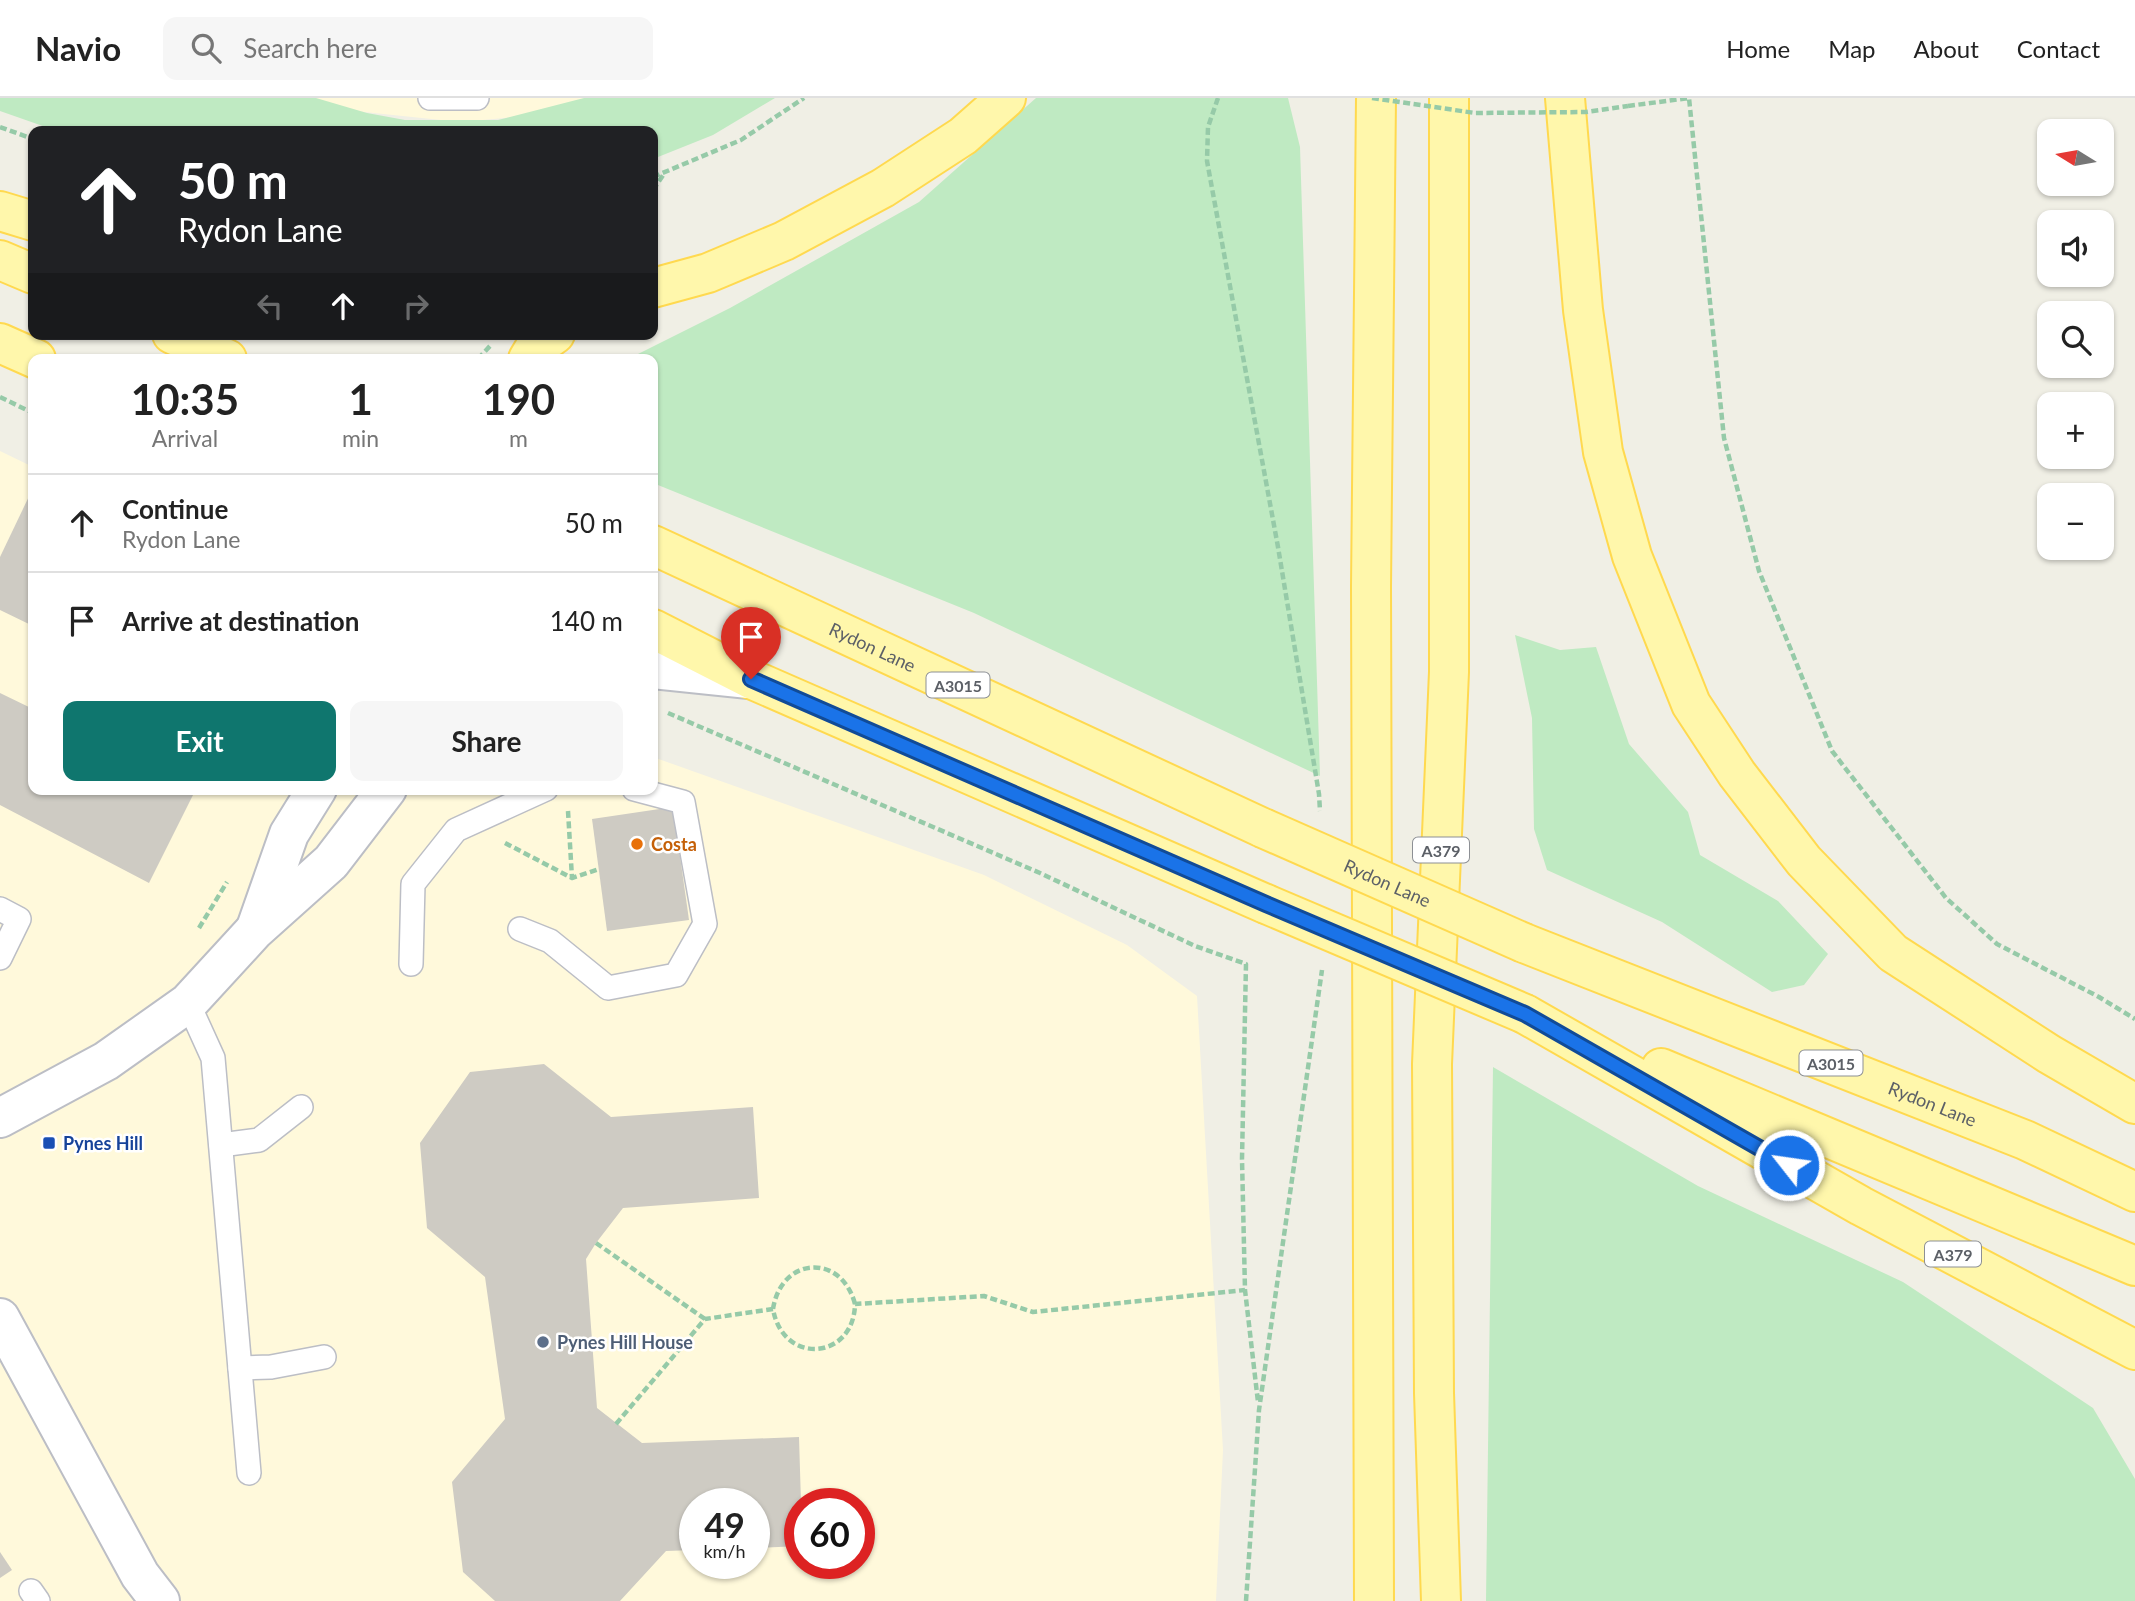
<!DOCTYPE html>
<meta charset="utf-8">
<style>
body{margin:0;font-family:Lato,sans-serif;background:#f6f6f6;color:#222;height:100vh;display:flex;flex-direction:column;font-size:26px;white-space:nowrap}
*{box-sizing:border-box;margin:0}
p{font-size:23px;color:#767676}
.icon{flex:none;width:38px;height:38px;fill:none;stroke:currentColor;stroke-width:2;stroke-linecap:round;stroke-linejoin:round}
.map{position:relative;flex:1;overflow:hidden}
.sheet{position:absolute;left:28px;top:256px;width:630px;height:441px;display:flex;flex-direction:column;background:#fff;border-radius:14px;box-shadow:0 2px 5px #0004}
.sheet>*{flex:none}
.guide{position:absolute;left:28px;top:28px;width:630px;height:214px;border-radius:14px;box-shadow:0 2px 5px #0004;background:#202124;color:#fff;overflow:hidden}
.needle{width:46px;rotate:281deg}
.buttons{position:absolute;left:2037px;top:21px;display:grid;gap:14px}
.buttons a{display:grid;place-items:center;width:77px;height:77px;border-radius:14px;background:#fff;box-shadow:0 2px 5px #0004;font-size:35px}
.speed{position:absolute;left:679px;top:1390px;display:flex;gap:14px;font-size:35px;font-weight:700;text-align:center}
.speed>*{display:grid;place-content:center;width:91px;height:91px;border-radius:50%;background:#fff;box-shadow:0 2px 5px #0004;line-height:1}
.speed small{font-size:18px;font-weight:400}
.speed .limit{border:10px solid #d22;background:#fff;color:#111}
.pin{position:absolute;display:grid;place-items:center;width:60px;height:60px;color:#fff;margin:-72px -30px;border-radius:50% 50% 50% 0;rotate:-45deg;box-shadow:0 0 7px #0007}
.pin .icon{rotate:45deg}
.me{position:absolute;width:77px;margin:-38px;rotate:300deg;stroke-linejoin:round;filter:drop-shadow(0 0 5px #0008)}
.turn{display:flex;align-items:center;gap:24px;height:147px;padding:0 35px;font-size:32px}
.turn .icon{width:91px;height:91px;stroke-width:2.5}
.turn b{display:block;font-size:49px;line-height:60px}
.lanes{display:flex;align-items:center;height:66px;padding:0 35px;background:#0003;justify-content:center;gap:35px;direction:ltr}
.lanes .off{opacity:.35}
.eta{display:flex;justify-content:space-evenly;align-items:center;height:119px;text-align:center}
.eta b{font-size:42px;font-weight:700;line-height:49px}
.action{display:flex;gap:14px;margin-top:auto;padding:14px 35px}
.action a{flex:1;height:80px;border-radius:14px;background:#0f766e;color:#fff;font-size:28px;font-weight:700;line-height:80px;text-align:center}
.action a+a{background:#f6f6f6;color:#222}
ul{padding:0;list-style:none}
li{display:flex;align-items:center;gap:21px;height:98px;padding:0 35px;border-top:2px solid #e0e0e0}
li div{flex:1}
li b{display:block;font-size:26px}
li em{font-style:normal}
header{display:flex;align-items:center;gap:42px;box-sizing:border-box;height:98px;padding:0 35px;background:#fff;border-bottom:2px solid #e0e0e0}
header strong{font-size:33px}
nav{display:flex;gap:38px;margin-inline-start:auto;font-size:24px}
.search{width:490px;height:63px;background:#f6f6f6;display:flex;align-items:center;gap:18px;box-sizing:border-box;padding:0 24px;border-radius:14px;color:#767676;font-size:26px}
.map>svg:first-child{display:block}
</style>
<header>
<strong>Navio</strong>
<div class="search"><svg class="icon" aria-label="search" viewBox="0 0 24 24"><circle cx="10" cy="10" r="6"/><path d="M15 15l6 6"/></svg>Search here</div>
<nav><a>Home</a><a>Map</a><a>About</a><a>Contact</a></nav>
</header>
<div class="map">
<svg width="2135" height="1503" viewBox="0 0 2135 1503">
<rect width="100%" height="100%" fill="#f0efe5"/>
<!-- commercial -->
<g fill="#fff9db" fill-rule="evenodd">
<path d="M296,0H614L590,12L460,24L307,8Z"/>
<path d="M0,353L33,369V691H653V659L984,777L1127,847L1197,898L1223,1352L1216,1503H0ZM695,1405H754V1465H695ZM800,1405H859V1465H800Z"/>
</g>
<!-- green -->
<g fill="#bfeac2">
<path d="M0,0H316L367,15L405,22H498L584,0H775L713,37L653,61V33H57L0,13Z"/>
<path d="M1036,0H1288L1300,49L1320,678L974,515L653,385V261H628L730,210L919,104Z"/>
<path d="M1515,537L1560,552L1596,549L1629,646L1688,714L1700,757L1778,803L1828,856L1804,887L1772,894L1662,824L1547,772L1534,731L1532,620Z"/>
<path d="M1493,969L1698,1088L1903,1184L2093,1310L2135,1381V1503H1486Z"/>
</g>
<!-- building -->
<g fill="#cecbc3">
<path d="M33,390V528L0,512V459Z"/>
<path d="M0,595L33,611V691H196L149,785L0,707Z"/>
<path d="M673,709L689,822L607,833L592,721Z"/>
<path d="M544,966L611,1019L753,1009L759,1100L623,1110L596,1145L586,1161L597,1310L642,1345L799,1339L801,1405L800,1448L754,1450V1405H695V1452L666,1453L620,1503H495L463,1474L452,1384L505,1321L485,1179L427,1130L420,1045L470,974Z"/>
<path d="M0,1454L12,1472L0,1480Z"/>
</g>
<g fill="none" stroke-linecap="round" stroke-linejoin="round">
<!-- service casing -->
<g stroke="#bcbec5" stroke-width="26">
<g id="service">
<path d="M430,0H477"/>
<path d="M0,811L19,821L0,860"/>
<path d="M520,831L550,843L608,890L676,877L705,826L683,704L634,691"/>
<path d="M411,866L413,786L456,732L546,691"/>
<path d="M188,905L213,960L249,1375"/>
<path d="M221,1047L259,1042L301,1009"/>
<path d="M240,1270L271,1269L324,1259"/>
<path d="M31,1493L38,1503"/>
</g>
</g>
<!-- minor casing -->
<g stroke="#bcbec5" stroke-width="42">
<g id="minor">
<path d="M653,571L749,581"/>
<path d="M256,830L289,736L317,691"/>
<path d="M0,1020L106,963L188,905L255,832L331,764L387,691"/>
<path d="M0,1220L140,1477L160,1503"/>
</g>
</g>
<!-- primary casing -->
<g stroke="#ffd94f" stroke-width="42">
<g id="primary">
<path d="M1565,0L1583,212L1603,354L1632,458L1691,606L1737,676L1804,763L1893,855L2049,956L2135,1006"/>
<path d="M0,113L33,123"/>
<path d="M0,162L33,176"/>
<path d="M653,190L708,175L784,143L883,90L963,38L1006,0"/>
<path d="M172,236L227,261"/>
<path d="M0,245L36,261"/>
<path d="M528,261L534,251L555,236"/>
<path id="s1" d="M653,447L1263,730"/>
<path d="M653,531L751,581L1266,806"/>
<path id="s2" d="M1524,845L2025,1042L2135,1094"/>
<path d="M1525,916L1861,1108L2135,1252"/>
<path d="M1661,970L2135,1168"/>
<path d="M1374,1503L1371,489L1376,0"/>
<path d="M1441,1503L1434,1295L1432,966L1449,574V0"/>
</g>
</g>
<!-- path -->
<g stroke="#96caa8" stroke-width="4.5" stroke-dasharray="7 3.5" stroke-linecap="butt">
<path d="M1218,0L1208,29L1207,63L1278,449L1319,696L1320,713"/>
<path d="M1628,8L1689,0L1724,340L1759,473L1832,653L1946,800L1997,846L2099,899L2135,921"/>
<path d="M0,29L33,41"/>
<path d="M653,79L741,42L804,0"/>
<path d="M653,92L664,76"/>
<path d="M478,261L490,248"/>
<path d="M0,299L33,315"/>
<path d="M668,615L1040,775L1195,848L1246,866L1242,1061L1245,1192L1258,1304"/>
<path d="M568,713L572,780"/>
<path d="M505,745L572,780L599,771"/>
<path d="M199,830L227,784"/>
<path d="M596,1145L705,1221"/>
<path d="M773,1211C781,1159 841,1154 855,1206"/>
<path d="M616,1326L705,1221L773,1211C783,1268 854,1262 855,1206L984,1198L1033,1214L1245,1192"/>
<path d="M1246,1503L1259,1312L1322,872"/>
</g>
<!-- service -->
<use href="#service" stroke="#fff" stroke-width="23"/>
<!-- minor -->
<use href="#minor" stroke="#fff" stroke-width="38"/>
<!-- primary -->
<use href="#primary" stroke="#fff7ab" stroke-width="38"/>
<!-- primary-bridge casing -->
<g stroke="#ffd94f" stroke-width="42" stroke-linecap="butt">
<g id="primary-bridge">
<path id="s3" d="M1263,730L1524,845"/>
<path d="M1266,806L1525,916"/>
</g>
</g>
<!-- path-bridge -->
<path stroke="#96caa8" stroke-width="4.5" stroke-dasharray="7 3.5" stroke-linecap="butt" d="M1372,0L1475,15L1586,14L1628,8"/>
<!-- primary-bridge -->
<use href="#primary-bridge" stroke="#fff7ab" stroke-width="38"/>
</g>
<g fill="none" stroke-linecap="round" stroke-linejoin="round">
<!-- route casing -->
<g stroke="#114b97" stroke-width="18">
<path id="route" d="M751,581L1266,806L1525,916L1789,1067"/>
</g>
<!-- route -->
<use href="#route" stroke="#1a73e8" stroke-width="12"/>
</g>
<!-- markers -->
<circle fill="#e8710a" stroke="#fff" stroke-width="2.5" cx="637" cy="746" r="7"/>
<rect fill="#1a4fb4" stroke="#fff" stroke-width="2.5" x="42" y="1038" width="14" height="14" rx="3.5"/>
<circle fill="#5c6f8a" stroke="#fff" stroke-width="2.5" cx="543" cy="1244" r="7"/>
<g text-anchor="middle" dominant-baseline="central" stroke-width="5" stroke-linejoin="round" paint-order="stroke">
<!-- shield labels -->
<g fill="#fff" stroke="#8d9095" stroke-width="2">
<rect x="926.5" y="574.5" width="63" height="25" rx="5"/>
<rect x="1413" y="739.5" width="56" height="25" rx="5"/>
<rect x="1799.5" y="952.5" width="63" height="25" rx="5"/>
<rect x="1925" y="1143.5" width="56" height="25" rx="5"/>
</g>
<g font-size="16" font-weight="bold" fill="#5c6067">
<text x="958" y="587">A3015</text>
<text x="1441" y="752">A379</text>
<text x="1831" y="965">A3015</text>
<text x="1953" y="1156">A379</text>
</g>
<!-- street labels -->
<g font-size="18" fill="#5c6067" stroke="#fff">
<text stroke="none"><textPath href="#s1" startOffset="242">Rydon Lane</textPath></text>
<text stroke="none"><textPath href="#s3" startOffset="136">Rydon Lane</textPath></text>
<text stroke="none"><textPath href="#s2" startOffset="439">Rydon Lane</textPath></text>
</g>
<!-- food labels -->
<g font-size="18" font-weight="bold" fill="#c56008" stroke="#fff" text-anchor="start">
<text x="651" y="746">Costa</text>
</g>
<!-- transit labels -->
<g font-size="18" font-weight="bold" fill="#164399" stroke="#fff" text-anchor="start">
<text x="63" y="1045">Pynes Hill</text>
</g>
<!-- service labels -->
<g font-size="18" font-weight="bold" fill="#4e5e75" stroke="#fff" text-anchor="start">
<text x="557" y="1244">Pynes Hill House</text>
</g>
</g>
</svg>
<div class="buttons">
<a><svg class="needle" viewBox="-14 -14 28 28"><path d="M0-13l5 13h-10z" fill="#e53935"/><path d="M0 13l5-13h-10z" fill="#767676"/></svg></a>
<a><svg class="icon" aria-label="sound" viewBox="0 0 24 24"><path d="M4 9h4l5-4v14l-5-4H4zM17 9q2 3 0 6"/></svg></a>
<a><svg class="icon" aria-label="search" viewBox="0 0 24 24"><circle cx="10" cy="10" r="6"/><path d="M15 15l6 6"/></svg></a>
<a>+</a>
<a>−</a>
</div>
<div class="speed"><div>49<small>km/h</small></div><div class="limit">60</div></div>
<div class="pin" style="left:751px;top:581px;background:#d93025"><svg class="icon" aria-label="arrive" viewBox="0 0 24 24"><path d="M6 21V4h12l-3 4 3 4H6"/></svg></div>
<svg class="me" style="left:1789px;top:1067px" viewBox="-20 -20 40 40"><circle r="17" fill="#1a73e8" stroke="#fff" stroke-width="3"/><path d="M0-11L8 9 0 5-8 9z" fill="#fff"/></svg>
<div class="guide">
<div class="turn"><svg class="icon" aria-label="ahead" viewBox="0 0 24 24"><path d="M12 20V5M6 11l6-6 6 6"/></svg><div><b>50 m</b>Rydon Lane</div></div>
<div class="lanes"><svg class="icon off" aria-label="left" viewBox="0 0 24 24"><path d="M17 20v-9H6M10 6l-5 5 5 5"/></svg><svg class="icon" aria-label="ahead" viewBox="0 0 24 24"><path d="M12 20V5M6 11l6-6 6 6"/></svg><svg class="icon off" aria-label="right" viewBox="0 0 24 24"><path d="M7 20v-9h11M14 6l5 5-5 5"/></svg></div>
</div>
<section class="sheet">
<div class="eta">
<div><b>10:35</b><p>Arrival</p></div>
<div><b>1</b><p>min</p></div>
<div><b>190</b><p>m</p></div>
</div>
<ul>
<li><svg class="icon" aria-label="ahead" viewBox="0 0 24 24"><path d="M12 20V5M6 11l6-6 6 6"/></svg><div><b>Continue</b><p>Rydon Lane</p></div><em>50 m</em></li>
<li><svg class="icon" aria-label="arrive" viewBox="0 0 24 24"><path d="M6 21V4h12l-3 4 3 4H6"/></svg><div><b>Arrive at destination</b></div><em>140 m</em></li>
</ul>
<div class="action"><a>Exit</a><a>Share</a></div>
</section>
</div>
